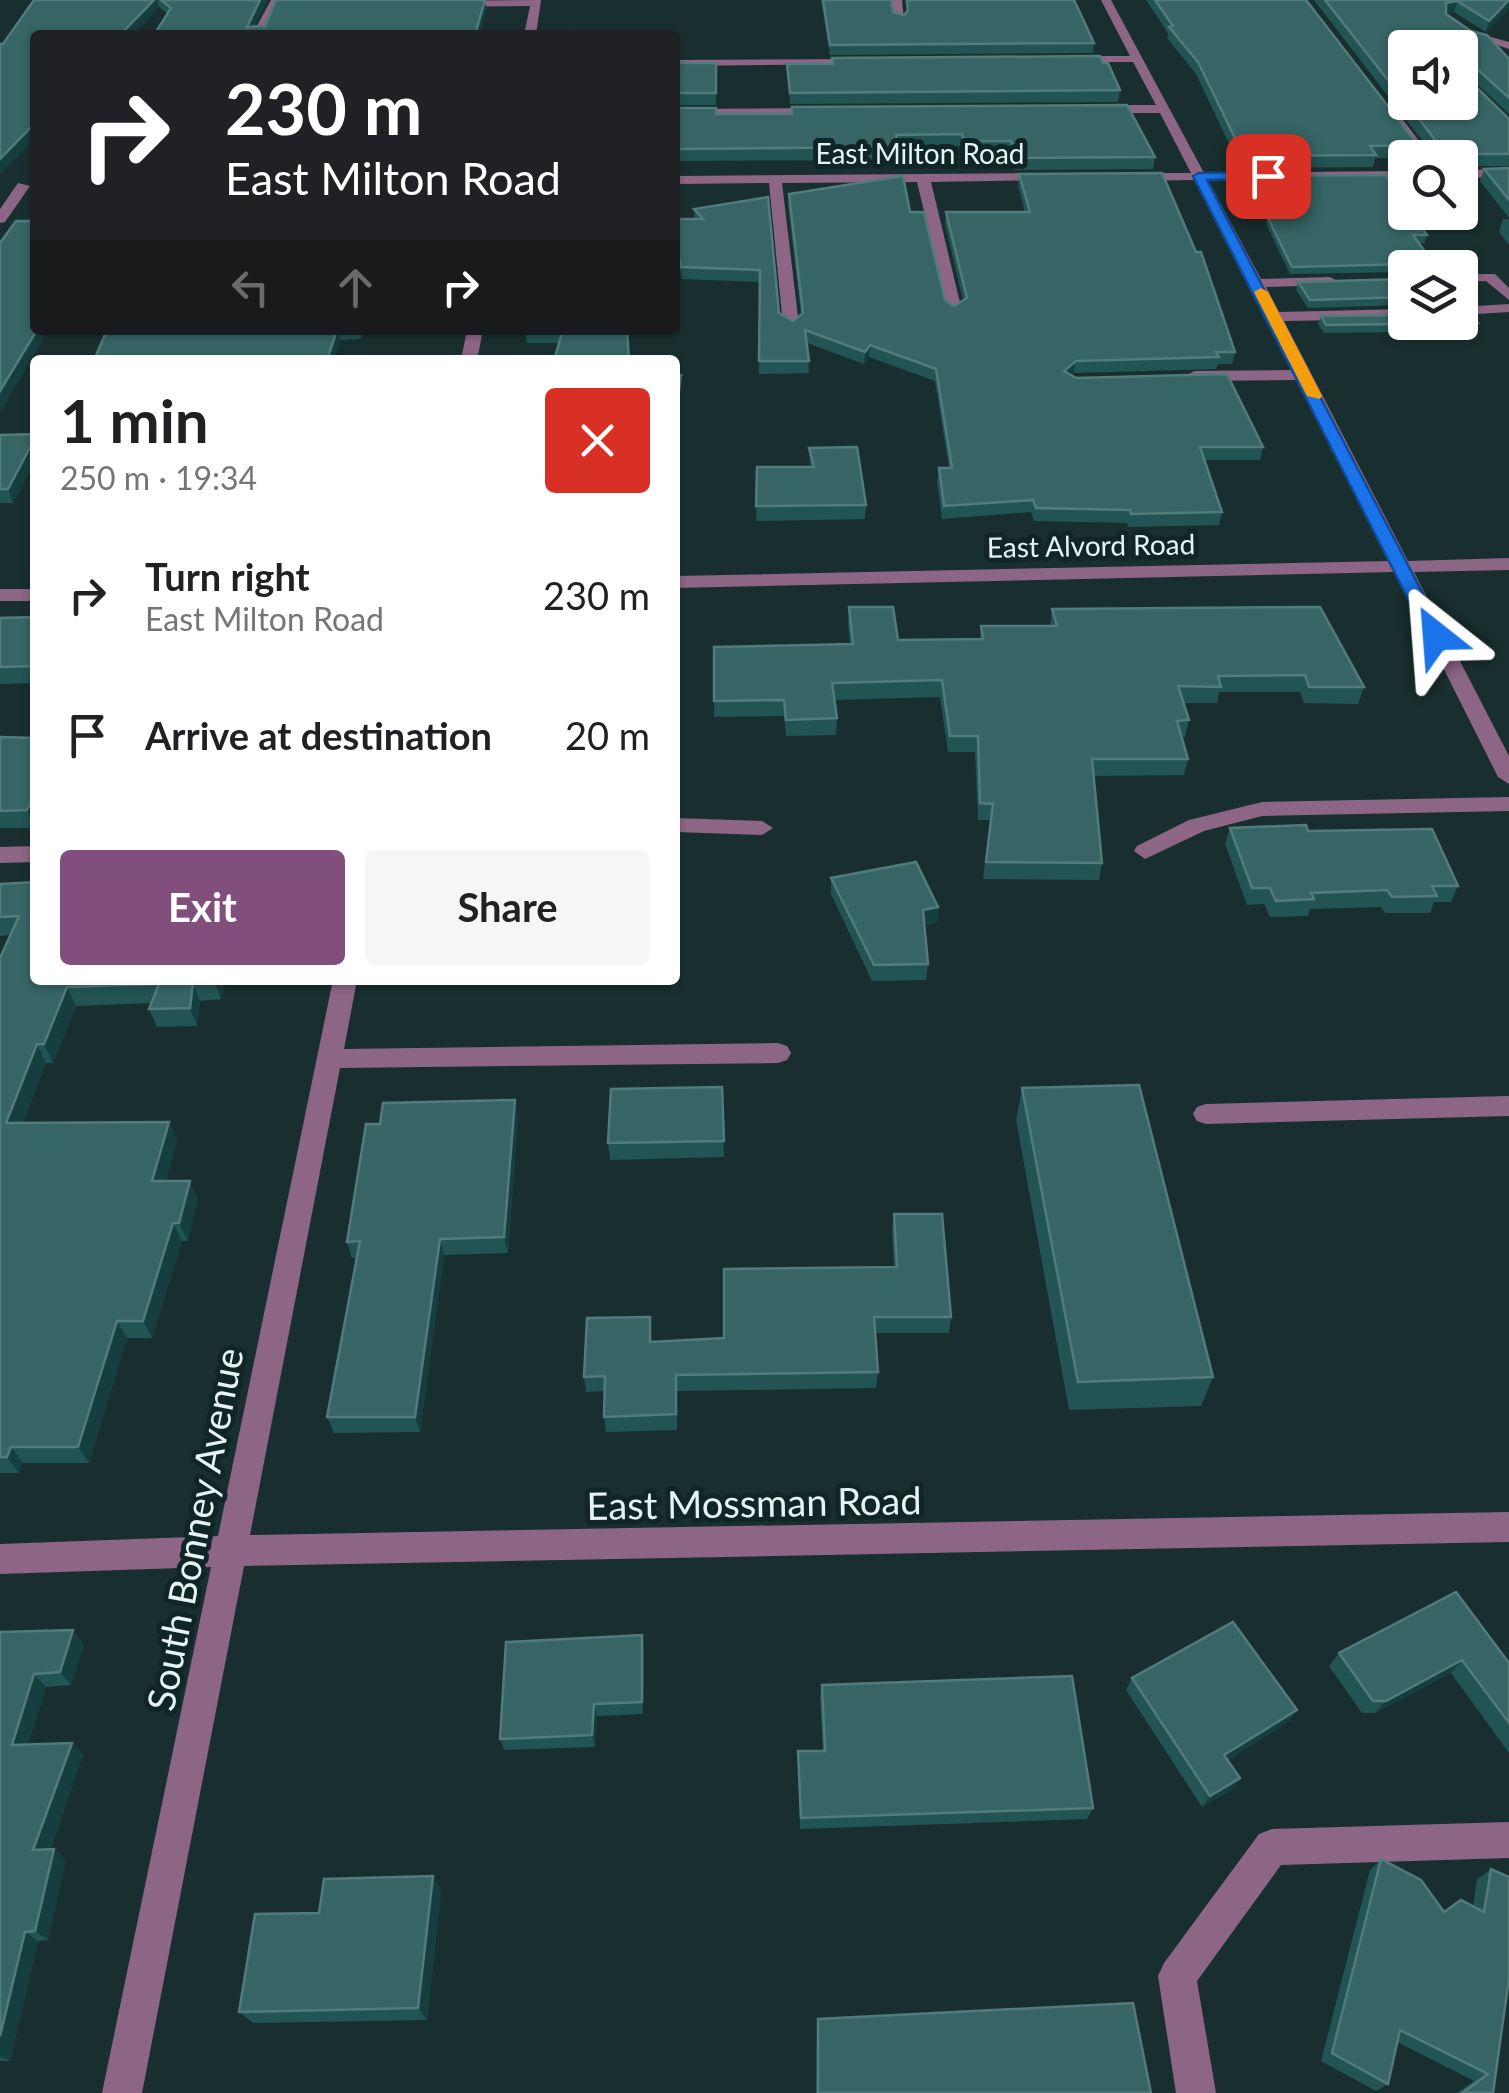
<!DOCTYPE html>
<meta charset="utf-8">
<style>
body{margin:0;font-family:Lato,sans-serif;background:#f6f6f6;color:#202124;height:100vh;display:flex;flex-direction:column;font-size:38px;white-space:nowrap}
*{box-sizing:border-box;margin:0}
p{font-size:32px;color:#757577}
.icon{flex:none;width:55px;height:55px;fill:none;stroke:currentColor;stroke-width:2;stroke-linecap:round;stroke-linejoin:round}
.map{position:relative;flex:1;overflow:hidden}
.drawer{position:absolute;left:30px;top:355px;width:650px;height:630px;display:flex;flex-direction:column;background:#fff;border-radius:10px;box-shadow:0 2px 8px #0004}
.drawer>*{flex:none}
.hud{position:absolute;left:30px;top:30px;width:650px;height:305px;border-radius:10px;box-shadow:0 2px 8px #0004;background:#202124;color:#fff;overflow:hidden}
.tools{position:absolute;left:1388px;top:30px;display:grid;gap:20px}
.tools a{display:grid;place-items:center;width:90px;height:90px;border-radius:10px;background:#fff;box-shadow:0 2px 8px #0004;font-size:50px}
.pin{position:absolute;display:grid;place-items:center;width:85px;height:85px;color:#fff;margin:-42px;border-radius:20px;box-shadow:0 5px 15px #0006}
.me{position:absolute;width:110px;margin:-55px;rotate:332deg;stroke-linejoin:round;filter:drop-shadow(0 0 8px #0008)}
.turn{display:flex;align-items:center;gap:35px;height:210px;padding:0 30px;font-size:45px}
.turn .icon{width:130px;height:130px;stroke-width:2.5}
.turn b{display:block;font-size:70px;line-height:85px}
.lanes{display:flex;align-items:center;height:95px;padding:0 30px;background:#0003;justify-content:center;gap:50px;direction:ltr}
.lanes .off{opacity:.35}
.round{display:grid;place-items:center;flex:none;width:105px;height:105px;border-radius:10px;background:#f6f6f6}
.summary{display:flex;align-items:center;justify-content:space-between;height:170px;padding:0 30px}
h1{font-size:60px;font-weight:700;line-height:75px}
.action{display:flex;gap:20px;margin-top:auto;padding:20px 30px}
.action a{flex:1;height:115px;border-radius:10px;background:#824f7d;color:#fff;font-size:40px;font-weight:700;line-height:115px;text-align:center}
.action a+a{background:#f6f6f6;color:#202124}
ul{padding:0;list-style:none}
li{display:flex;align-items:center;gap:30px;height:140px;padding:0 30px}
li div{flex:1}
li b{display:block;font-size:38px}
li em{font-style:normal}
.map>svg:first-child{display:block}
</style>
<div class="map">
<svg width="1509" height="2093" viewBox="0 0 1509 2093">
<rect width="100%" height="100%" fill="#192f2f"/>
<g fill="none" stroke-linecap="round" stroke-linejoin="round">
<!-- minor -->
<g fill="#8d6686" fill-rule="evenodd">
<path d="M271,0H281L264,35H252Z"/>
<path d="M391,0L407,1L541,0L536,35H524L530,6L406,7Z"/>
<path d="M892,0H902L904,21L895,19Z"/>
<path d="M1101,0H1111L1204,173L1405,171V179L1208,180L1261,279L1330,277L1337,281L1330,285L1266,287L1279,312L1405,309V319L1284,321L1408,561L1509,558V570L1414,572L1509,756V784L1498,777L1395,572L675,588V576L1390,561L1299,380L1194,381L1186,376L1194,371L1294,370L1195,180L1130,181L1123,177L1130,173H1191L1160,113H1095L1089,109L1095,105H1156L1133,62H1070L1064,59L1070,56H1130Z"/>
<path d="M1458,28L1509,42V49L1458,32Z"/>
<path d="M869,59L865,64L675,66V60Z"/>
<path d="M675,109L825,108L831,112L825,116L675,117Z"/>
<path d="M1392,116H1400L1432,158H1419Z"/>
<path d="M1509,169V177L1460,178V170Z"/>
<path d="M1050,173L1055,174V180L931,182L962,311L955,315L948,311L917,182L782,183L799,325L791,330L783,325L769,183L675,184V176Z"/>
<path d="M18,183L30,186L5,222L0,223V209Z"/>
<path d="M1460,274H1495L1509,288V300L1486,281L1460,282Z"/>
<path d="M1509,304V312L1460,315V307Z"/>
<path d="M467,330H483L477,360H461Z"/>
<rect x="0" y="589" width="35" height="12"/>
<path d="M1509,797V811L1262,816L1204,831L1145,859L1134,851L1137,846L1189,820L1262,802Z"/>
<path d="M675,818L762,821L773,828L762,835L675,832Z"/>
<path d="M35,846V862L0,863V847Z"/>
<path d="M333,980H357L344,1049L778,1043L787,1046L791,1053L787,1060L778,1063L340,1068L250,1535L1509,1512V1542L244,1566L142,2093H102L211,1567L0,1574V1544L218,1536Z"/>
<path d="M1509,1096V1116L1206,1124L1197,1121L1193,1114L1197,1107L1206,1104Z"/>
<path d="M1509,1822V1858L1281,1865L1197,1981L1216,2093H1176L1158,1976L1164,1963L1259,1834L1272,1829Z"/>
</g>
</g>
<!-- wall -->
<g fill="#225454">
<path d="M34,0H267L255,26L485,0L486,10L479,35H154L168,14L159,7L133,35H35L3,44Z"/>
<path d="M821,0H891L893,12L904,15L907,12L905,0H1074L1094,43L1093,53L830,55Z"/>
<path d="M1146,0H1306L1418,145L1414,158H1375L1373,167L1245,168L1233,152L1196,74L1167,38L1168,33Z"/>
<path d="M1314,0H1509L1486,32L1454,12L1446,13L1509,59V114L1460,68L1405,48L1509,119V166H1468L1461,157H1435Z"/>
<path d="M832,58L1103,63L1120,90L1118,102L790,104L787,64H832Z"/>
<rect x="675" y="63" width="41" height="42"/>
<path d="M675,108L716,114H791L1155,157L1153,169L1014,170L1010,153L963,154L961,146L898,147V160L675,161Z"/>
<path d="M1509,168V218L1480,181L1484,169Z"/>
<path d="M1019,174L1235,352L1232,364H1218L1216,369L1074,373L1071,375L1263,447L1260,460H1204L1222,512L1219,525L1128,527L1127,523L1034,521L1031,512L942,519L937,481L939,468H949L935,381L869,357L864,364L807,343L809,373L759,374L760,282L682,279L675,244V219H694V209L768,197L779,313L793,321L801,314L788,205L789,194L910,212L945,300L954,306L963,300L945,224L946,212H1025L1018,185Z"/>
<path d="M1256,176L1427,235L1425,243H1419L1437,268H1405V272L1290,274L1266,224L1267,216H1272L1254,184Z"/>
<path d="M1503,219H1509V245L1499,232Z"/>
<path d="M1405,279V305L1308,308L1296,290L1298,282Z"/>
<path d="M1460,310L1478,323L1475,331L1324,333L1318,324L1321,316L1405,315Z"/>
<path d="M107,330H364L361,339L340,340L334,360H94Z"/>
<path d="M525,330H627L559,343H527Z"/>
<path d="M35,434V461L13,503H0V435Z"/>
<path d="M809,448L866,505L865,519L756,521L757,467H810Z"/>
<path d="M849,607L898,640L980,639L981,626H1050L1052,609L1364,687L1358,704L1304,703L1300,692H1219L1217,703H1183L1189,720L1185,737H1182L1188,759L1184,775L1093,776L1102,863L1099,880L983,879L990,820H978L975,752H948L940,697L834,700L837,718L836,735L786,736L784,716L714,717V647L850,644L848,624Z"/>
<path d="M35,617V683L0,684V618Z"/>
<path d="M0,737L35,738V828H0Z"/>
<path d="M1230,828L1308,831L1458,886L1451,902H1434L1430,913H1385L1381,907L1310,909L1308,916L1270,917L1264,904L1247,905L1225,844Z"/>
<path d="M831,878L938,907L937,923L924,925L928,964L926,980L872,981L831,894Z"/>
<path d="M35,882V980H226L221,999L200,1001L197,1026L157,1027L149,1009L152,1003L76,1006L53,1063H46L23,1123L169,1122L177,1140L166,1181L198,1198L188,1241H182L152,1338H127L89,1463H23L19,1473H0V958L10,935L0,936V884Z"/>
<path d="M722,1087L724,1157L610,1160L608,1143Z"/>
<path d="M1022,1088L1213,1377L1201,1406L1069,1410L1016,1120Z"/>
<path d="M518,1117L508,1253L444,1255L420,1432L334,1433L327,1417L357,1258H352L347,1242Z"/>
<path d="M894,1214L951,1317L949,1333H875L878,1372L876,1388L677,1391V1430L606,1432L604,1417V1391L586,1392L584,1377L650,1317L651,1342L724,1338L894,1267L892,1231Z"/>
<path d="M0,1632L84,1644L71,1685L46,1687L28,1744L72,1743L83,1755L50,1850L54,1849L66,1860L48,1940L38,1941L10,2061H0Z"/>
<path d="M642,1635L644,1648L643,1714L597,1716L595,1747L504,1750L500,1739Z"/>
<path d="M1339,1653L1509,1663V1753L1451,1673L1375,1713H1362L1329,1666Z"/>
<path d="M1132,1678L1297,1710L1288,1722L1228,1760L1240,1778L1232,1790L1202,1807L1126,1690Z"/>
<path d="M822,1685L1093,1808L1087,1819L800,1829L798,1751H823L820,1697Z"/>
<path d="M1381,1859L1444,1912L1473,1907L1477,1879L1491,1869L1493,2093H1457L1474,2081L1397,2042L1388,2084L1376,2091L1321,2061L1370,1870Z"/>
<path d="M441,1891L427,2020L253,2023L239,2012L319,1913Z"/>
<path d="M818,2019L1151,2093H816L817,2030Z"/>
</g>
<!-- shaded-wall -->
<g fill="#153e3e">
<path d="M154,0H158L159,7L133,35H120Z"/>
<path d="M260,0H267L251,35L247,27Z"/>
<path d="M485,0L486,10L479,35H475Z"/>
<path d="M1457,1L1454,12L1443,14L1446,3Z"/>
<path d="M1509,2V9L1486,32L1489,21Z"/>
<path d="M35,123V138L0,175V159Z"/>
<path d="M37,330H49L0,413V391Z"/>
<path d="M337,330H338L340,340L334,360H327Z"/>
<path d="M870,345L869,357L864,364L865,352Z"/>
<path d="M1076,361L1074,373L1062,383L1064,371Z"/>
<path d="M681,375V389L675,439V421Z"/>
<path d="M35,438V461L13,503L8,489Z"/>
<path d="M35,793V828L27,810Z"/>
<path d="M938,907L937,923L921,926L923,910Z"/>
<path d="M214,980H226L221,999Z"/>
<path d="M193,983L200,1001L197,1026L190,1008Z"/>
<path d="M67,987L76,1006L53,1063L44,1044Z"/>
<path d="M37,1044L46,1063L16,1141L6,1123Z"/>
<path d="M515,1100L518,1117L508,1253L504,1237Z"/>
<path d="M169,1122L177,1140L161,1199L152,1181Z"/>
<path d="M190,1181L198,1198L188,1241L179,1223Z"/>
<path d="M173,1223L182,1241L152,1338L143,1321Z"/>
<path d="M440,1239L444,1255L420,1432L415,1417Z"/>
<path d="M117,1321L127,1338L89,1463L78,1447Z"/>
<path d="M11,1447L23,1463L19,1473L7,1457Z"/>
<path d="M73,1630L84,1644L71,1685L60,1672Z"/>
<path d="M642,1635L644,1648L643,1714L642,1702Z"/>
<path d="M1462,1660L1451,1673L1375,1713L1386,1701Z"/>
<path d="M34,1674L46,1687L24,1757L12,1745Z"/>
<path d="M594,1704L597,1716L595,1747L592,1735Z"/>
<path d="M1297,1710L1288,1722L1216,1767L1224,1755Z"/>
<path d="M72,1743L83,1755L46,1860L33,1850Z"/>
<path d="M1240,1778L1232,1790L1202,1807L1210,1796Z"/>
<path d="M54,1849L66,1860L48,1940L35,1931Z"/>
<path d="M433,1876L441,1891L427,2020L418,2008Z"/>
<path d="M25,1932L38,1941L10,2061L0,2056V2036Z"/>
</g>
<!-- building -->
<g fill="#376565" stroke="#527b7b" stroke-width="2.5">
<path d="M34,0H154L120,35H35V123L0,159V44H3Z"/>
<path d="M161,0H260L247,27L265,26L276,0H485L475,35H154L171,8Z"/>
<path d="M823,0H891L893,12L904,15L908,11L907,0H1074L1094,43L830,45Z"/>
<path d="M1155,0H1306L1418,145L1370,146L1376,155L1248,156L1236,140L1198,62L1169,27L1173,26Z"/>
<path d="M1325,0H1509L1489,21L1457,1L1446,3V14L1471,31L1487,35L1509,59V98L1463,56L1460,69V48H1405V102Z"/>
<path d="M576,31L589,35H574Z"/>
<path d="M1100,56L1103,63H1108L1120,90L790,93L787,64H833L832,58Z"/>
<rect x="675" y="63" width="41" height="30"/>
<path d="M1460,71L1509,119V154H1472L1464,145H1439L1406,102H1460Z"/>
<path d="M1127,105L1155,157L1016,158L1011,141H964L962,134L896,135L898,147L675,149V108H716V114H792V107Z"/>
<path d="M1509,168V200L1484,169Z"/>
<path d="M1162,173L1196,252H1201L1235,352H1216L1219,357L1076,361L1064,371L1076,378L1227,374L1263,447H1200L1222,512L1131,514L1130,510L1036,508L1033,500L944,506L939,468H952L936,369L870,345L865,352L805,330L809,361H759L760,270L681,267L675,235V219H703L694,209L768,197L779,313L793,321L803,313L789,194L903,176L910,212H924L945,300L954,306L967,298L946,212H1030L1019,174Z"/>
<path d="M1385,175L1405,203V212H1411L1427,235H1413L1437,268H1409L1410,264L1292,267L1267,216H1278L1256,176Z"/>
<path d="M16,221H35V330H37L0,391V243Z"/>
<path d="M1405,279V297L1310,300L1298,282Z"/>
<path d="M1460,308V310H1469L1478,323L1326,325L1321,316L1405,315V322H1460Z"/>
<path d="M107,330H337L327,360H94Z"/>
<path d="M563,330H627L629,360H554Z"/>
<path d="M675,375H681L675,421Z"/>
<path d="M35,434V438L8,489H0V435Z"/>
<path d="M857,447L866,505L756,506L757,467H814L809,448Z"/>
<path d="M849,607H893L898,640L983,639L981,626H1057L1052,609L1320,607L1364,687H1309L1305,675L1218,676L1221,687L1178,686L1189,720L1177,721L1188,759H1092L1102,863L986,862L993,804L980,803L978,736H950L942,680L832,683L837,718L786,720L784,700L714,701V647L853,644Z"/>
<path d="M35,617V666L0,667V618Z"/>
<path d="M0,737L35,738V793L27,810L0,811Z"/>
<path d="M1306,825L1308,831L1432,829L1458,886H1432L1437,896L1392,897L1387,890L1311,893L1314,899L1276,901L1270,888H1252L1230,828Z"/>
<path d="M916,862L938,907L923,910L928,964L874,965L831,878Z"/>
<path d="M35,882V980H214L193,983L190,1008L149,1009L159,984L67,987L44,1044H37L6,1123L169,1122L152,1181H190L179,1223H173L143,1321H117L78,1447H11L7,1457H0V958L19,916L0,917V884Z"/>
<path d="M1139,1085L1213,1377L1078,1382L1022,1088Z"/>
<path d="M722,1087L724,1141L608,1143L611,1089Z"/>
<path d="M515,1100L504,1237L440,1239L415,1417H327L360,1241L347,1242L366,1124H380L383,1103Z"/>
<path d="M894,1214H942L951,1317H874L878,1372L676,1375V1414L604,1417L605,1376L584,1377L587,1318L650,1317V1342L724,1338V1269L897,1267Z"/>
<path d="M1456,1592L1509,1663V1723L1462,1660L1386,1701H1373L1339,1653Z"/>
<path d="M1233,1622L1297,1710L1224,1755L1240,1778L1210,1796L1132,1678Z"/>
<path d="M73,1630L60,1672L34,1674L12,1745L72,1743L33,1850L54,1849L35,1931L25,1932L0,2036V1632Z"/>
<path d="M642,1635V1702L594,1704L592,1735L500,1739L506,1642Z"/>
<path d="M1072,1676L1093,1808L801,1818L798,1751H825L822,1685Z"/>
<path d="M1381,1859L1421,1880L1444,1912L1461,1900L1484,1912L1491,1869L1509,1877V1978L1493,2093H1462L1488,2074L1400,2030L1388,2084L1332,2053Z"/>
<path d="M433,1876L418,2008L239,2012L255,1914L319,1913L324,1879Z"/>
<path d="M1133,2003L1151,2093H818V2019Z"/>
</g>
<!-- route -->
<path fill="#1a73e8" stroke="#114b97" stroke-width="2.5" d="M1268,172L1272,178L1207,180L1445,636L1442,640H1430L1427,636L1193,176L1199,173Z"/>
<!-- slow -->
<path fill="#f59e0b" d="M1261,288L1268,292L1322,396L1320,399L1307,396L1254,292Z"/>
<g text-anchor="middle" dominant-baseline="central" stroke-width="10" stroke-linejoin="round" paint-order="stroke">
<!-- far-street labels -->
<g font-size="28" fill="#e6f3f3" stroke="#102626">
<text x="920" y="153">East Milton Road</text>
<text transform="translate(1091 545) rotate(-1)">East Alvord Road</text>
</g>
<!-- near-street labels -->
<g font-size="38" fill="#e6f3f3" stroke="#102626">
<text transform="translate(754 1502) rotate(-1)">East Mossman Road</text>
<text transform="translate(194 1529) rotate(-79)">South Bonney Avenue</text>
</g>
</g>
</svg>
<div class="tools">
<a><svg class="icon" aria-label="sound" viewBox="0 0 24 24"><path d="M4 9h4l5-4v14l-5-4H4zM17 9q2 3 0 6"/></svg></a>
<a><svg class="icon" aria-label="search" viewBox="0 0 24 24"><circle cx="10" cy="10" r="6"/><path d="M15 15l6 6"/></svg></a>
<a><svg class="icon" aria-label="layers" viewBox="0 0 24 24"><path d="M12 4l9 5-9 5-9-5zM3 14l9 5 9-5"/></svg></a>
</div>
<div class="pin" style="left:1268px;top:176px;background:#d93025"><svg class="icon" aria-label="arrive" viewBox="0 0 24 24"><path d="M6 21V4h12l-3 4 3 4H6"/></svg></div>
<svg class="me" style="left:1436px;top:636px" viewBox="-20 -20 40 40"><path d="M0-17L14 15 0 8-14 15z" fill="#1a73e8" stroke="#fff" stroke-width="4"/></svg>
<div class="hud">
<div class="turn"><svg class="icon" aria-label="right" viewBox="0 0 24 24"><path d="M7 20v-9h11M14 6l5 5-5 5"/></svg><div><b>230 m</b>East Milton Road</div></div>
<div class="lanes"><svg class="icon off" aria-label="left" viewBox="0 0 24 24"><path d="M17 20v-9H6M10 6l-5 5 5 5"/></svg><svg class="icon off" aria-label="ahead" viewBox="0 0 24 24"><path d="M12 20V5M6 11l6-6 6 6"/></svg><svg class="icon" aria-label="right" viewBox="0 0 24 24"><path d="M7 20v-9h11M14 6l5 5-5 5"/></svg></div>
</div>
<section class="drawer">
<div class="summary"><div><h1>1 min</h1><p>250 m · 19:34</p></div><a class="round" style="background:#d93025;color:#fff"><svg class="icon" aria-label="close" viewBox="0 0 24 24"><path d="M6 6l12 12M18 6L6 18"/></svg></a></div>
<ul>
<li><svg class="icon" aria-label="right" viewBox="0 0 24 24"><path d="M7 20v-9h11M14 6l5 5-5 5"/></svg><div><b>Turn right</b><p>East Milton Road</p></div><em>230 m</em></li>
<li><svg class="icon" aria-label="arrive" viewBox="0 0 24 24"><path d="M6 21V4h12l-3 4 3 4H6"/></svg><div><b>Arrive at destination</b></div><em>20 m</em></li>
</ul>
<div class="action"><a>Exit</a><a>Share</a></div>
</section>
</div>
